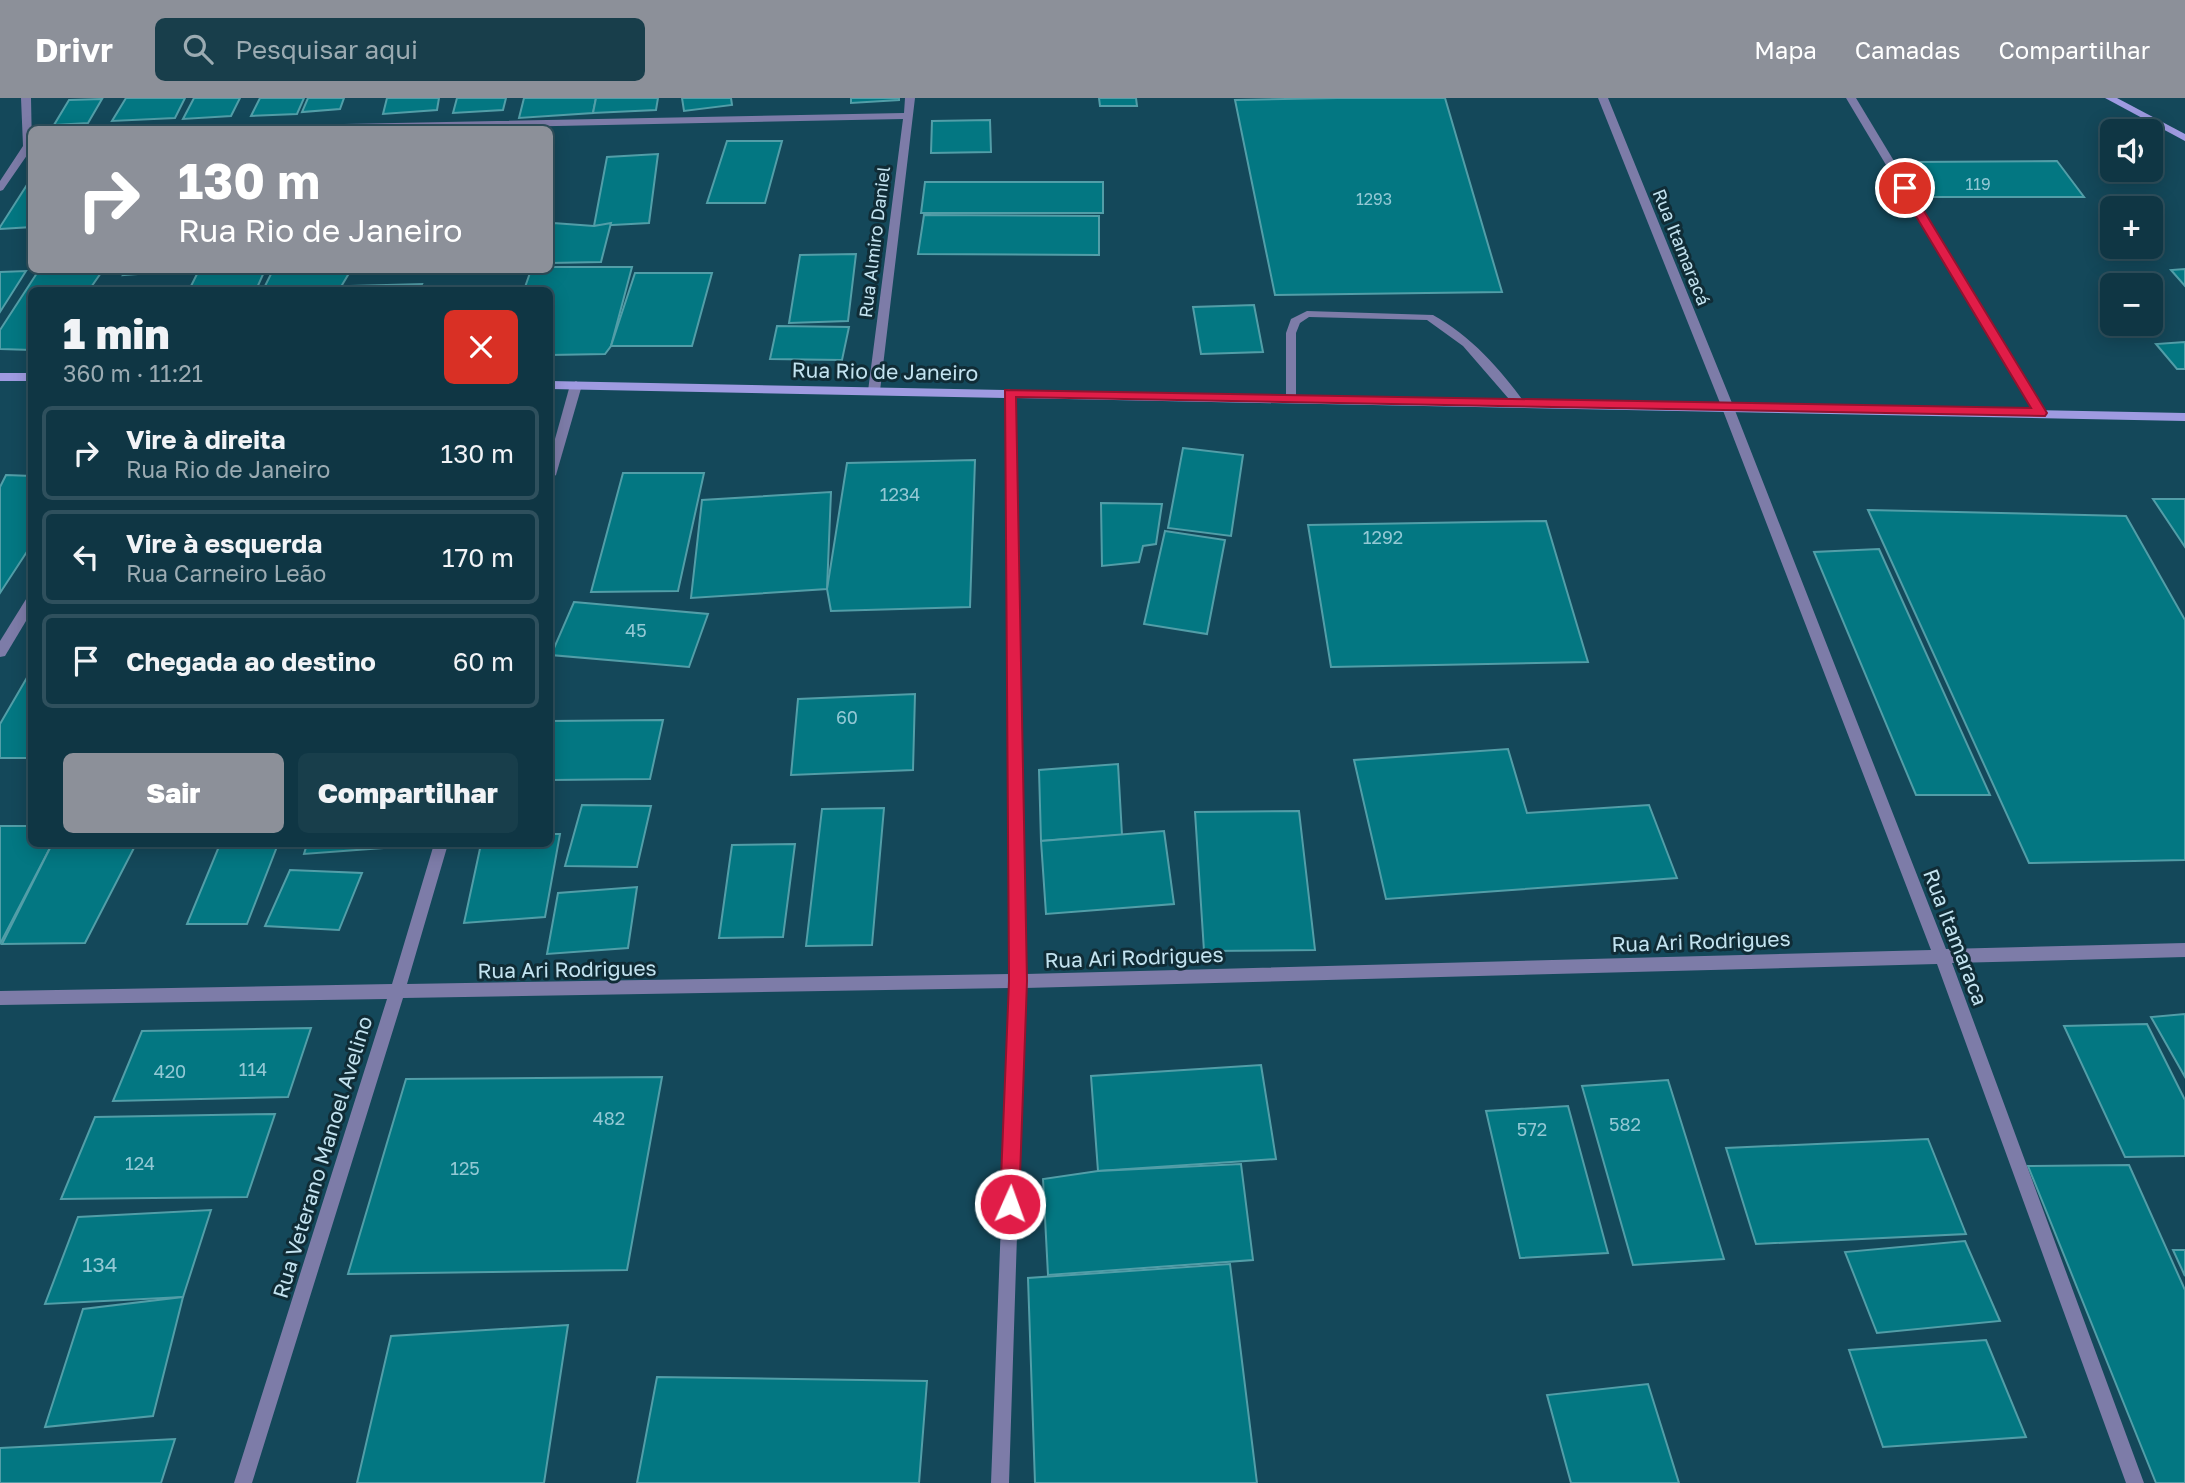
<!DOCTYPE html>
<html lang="pt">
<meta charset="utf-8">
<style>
body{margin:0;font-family:"Golos Text",sans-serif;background:#183e4b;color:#f1f3f6;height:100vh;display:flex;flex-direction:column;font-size:26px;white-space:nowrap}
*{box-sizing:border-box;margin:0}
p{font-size:23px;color:#9babb2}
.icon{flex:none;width:38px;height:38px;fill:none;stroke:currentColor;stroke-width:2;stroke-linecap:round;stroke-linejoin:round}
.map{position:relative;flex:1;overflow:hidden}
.drawer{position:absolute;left:28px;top:189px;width:525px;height:560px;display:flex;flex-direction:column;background:#0f3644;border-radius:10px;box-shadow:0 4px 18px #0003,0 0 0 2px #2f505d}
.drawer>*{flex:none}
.hud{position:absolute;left:28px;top:28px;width:525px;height:147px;border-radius:10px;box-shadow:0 4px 18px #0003,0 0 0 2px #2f505d;background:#8c9099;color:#fff;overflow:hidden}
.fabs{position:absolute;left:2100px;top:21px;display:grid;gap:14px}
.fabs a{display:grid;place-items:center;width:63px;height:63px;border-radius:10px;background:#0f3644;box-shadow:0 4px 18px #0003,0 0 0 2px #2f505d;font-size:35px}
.pin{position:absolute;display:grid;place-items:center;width:60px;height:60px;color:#fff;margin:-30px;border:4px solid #fff;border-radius:50%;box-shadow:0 2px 7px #0007}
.me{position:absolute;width:77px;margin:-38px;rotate:2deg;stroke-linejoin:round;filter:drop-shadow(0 0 5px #0008)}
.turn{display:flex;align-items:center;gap:24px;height:147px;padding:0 35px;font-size:32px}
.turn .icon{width:91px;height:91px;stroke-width:2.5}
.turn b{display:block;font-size:49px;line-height:60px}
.round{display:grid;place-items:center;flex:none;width:74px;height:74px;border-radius:10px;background:#183e4b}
.summary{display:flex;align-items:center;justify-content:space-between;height:119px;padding:0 35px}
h1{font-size:42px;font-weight:800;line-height:52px}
.button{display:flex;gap:14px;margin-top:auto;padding:14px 35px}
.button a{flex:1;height:80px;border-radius:10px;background:#8c9099;color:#fff;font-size:28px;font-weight:800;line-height:80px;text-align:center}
.button a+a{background:#183e4b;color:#f1f3f6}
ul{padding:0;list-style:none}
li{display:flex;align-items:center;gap:21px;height:94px;margin:0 14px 10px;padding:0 21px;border:4px solid #2f505d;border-radius:10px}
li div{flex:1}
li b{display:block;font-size:26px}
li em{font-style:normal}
header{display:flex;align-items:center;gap:42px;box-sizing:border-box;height:98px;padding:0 35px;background:#8c9099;color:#fff}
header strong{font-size:33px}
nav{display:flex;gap:38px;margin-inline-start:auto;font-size:24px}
.search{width:490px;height:63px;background:#183e4b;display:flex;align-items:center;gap:18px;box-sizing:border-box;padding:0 24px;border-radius:10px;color:#9babb2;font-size:26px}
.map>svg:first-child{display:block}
</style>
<header>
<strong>Drivr</strong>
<div class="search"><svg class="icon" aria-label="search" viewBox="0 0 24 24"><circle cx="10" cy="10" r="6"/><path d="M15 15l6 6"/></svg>Pesquisar aqui</div>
<nav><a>Mapa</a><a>Camadas</a><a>Compartilhar</a></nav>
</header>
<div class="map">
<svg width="2185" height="1385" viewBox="0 0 2185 1385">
<rect width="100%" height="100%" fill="#14485a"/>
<!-- building -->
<g fill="#037782" stroke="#529ea8" stroke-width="2">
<path d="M126,0H185L175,20L112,23Z"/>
<path d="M194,0H240L231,18L183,21Z"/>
<path d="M260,0H304L297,16L251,18Z"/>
<path d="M308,0H344L340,11L302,14Z"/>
<path d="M387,0H439L437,12L383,16Z"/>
<path d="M457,0H506L503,12L453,15Z"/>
<path d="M524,0H596L593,15L519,20Z"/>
<path d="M596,0H658L656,12L593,15Z"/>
<path d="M682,0H731L732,7L684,13Z"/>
<path d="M851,0H899V2L851,5Z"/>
<path d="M1099,0H1136L1137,8H1100Z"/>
<path d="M1338,0H1445L1502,194L1275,197L1235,2Z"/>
<path d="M102,1L88,25L54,27L69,2Z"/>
<path d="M990,22L991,54L931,55L932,23Z"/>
<path d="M727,43H782L765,105H707Z"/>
<path d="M658,56L649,125L594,128L607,59Z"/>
<path d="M2057,63L2084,99H1931L1909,64Z"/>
<path d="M32,79V129L0,131V129Z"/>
<path d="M925,84H1103V115H921Z"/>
<path d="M924,117L1099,118V157L918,156Z"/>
<path d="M553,125L594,128L611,125L601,164L550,165V138Z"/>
<path d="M856,156L848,223L789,225L800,157Z"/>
<path d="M550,169H632L611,248L605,256L550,257V192H524L531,172H550Z"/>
<path d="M2185,171V188L2171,172Z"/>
<path d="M39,172H103L89,192H32V252L0,251V232Z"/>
<path d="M126,172H192L123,177Z"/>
<path d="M199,172H265L256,192H189Z"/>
<path d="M273,172H351L339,192H263Z"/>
<path d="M26,173L0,214V174Z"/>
<path d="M635,175H712L692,248H611Z"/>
<path d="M422,186L419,192H347L350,188Z"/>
<path d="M1254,207L1263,254L1201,256L1193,209Z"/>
<path d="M777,228L849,229L842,262L770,261Z"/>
<path d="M2185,244V271H2177L2156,246Z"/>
<path d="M1183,350L1243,357L1231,438L1168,430Z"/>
<path d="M975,362L970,509L831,513L827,491L847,365Z"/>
<path d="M623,375H704L678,493L591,494Z"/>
<path d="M6,377L32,378V446L0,495V389Z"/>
<path d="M831,394L827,491L691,500L702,402Z"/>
<path d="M2153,401H2185V449Z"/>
<path d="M1101,405L1162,406L1156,446L1143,448L1139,464L1102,468Z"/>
<path d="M1868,412L2126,418L2185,522V762L2029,765Z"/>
<path d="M1546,423L1588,564L1331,569L1308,427Z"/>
<path d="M1165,433L1225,442L1207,536L1144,526Z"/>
<path d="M1879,451L1990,697H1916L1814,454Z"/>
<path d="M574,504L708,516L689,569L551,557Z"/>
<path d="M32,571V660H0V626Z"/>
<path d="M915,596L913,672L791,677L798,601Z"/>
<path d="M663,622L650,681L550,682V623Z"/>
<path d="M1508,651L1527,715L1649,707L1677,780L1386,801L1354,662Z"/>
<path d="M1118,666L1122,737L1041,743L1039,672Z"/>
<path d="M582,707L651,708L637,769L565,768Z"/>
<path d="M884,710L872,847L806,848L822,711Z"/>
<path d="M1299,713L1315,852L1204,853L1195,714Z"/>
<path d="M0,728H32V746H52L0,846Z"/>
<path d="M1164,733L1174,806L1046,816L1041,743Z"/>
<path d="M550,736H560L545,819L464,825L481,746H550Z"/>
<path d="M52,746H136L85,845L2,846Z"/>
<path d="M220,746H278L247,826H187Z"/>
<path d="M307,746H384L383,750L304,756Z"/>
<path d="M795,746L783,839L719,840L732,747Z"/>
<path d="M290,772L362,775L339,832L265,828Z"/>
<path d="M637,789L628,850L547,856L558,795Z"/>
<path d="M2185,916V979L2151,919Z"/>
<path d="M2147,926L2185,1002V1058L2125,1059L2064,928Z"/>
<path d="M311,930L288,999L113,1003L142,933Z"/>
<path d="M1261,967L1276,1061L1098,1073L1091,978Z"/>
<path d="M662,979L627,1172L348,1176L406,981Z"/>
<path d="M1668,982L1724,1161L1633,1167L1582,988Z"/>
<path d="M1568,1008L1608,1155L1520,1160L1486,1013Z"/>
<path d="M275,1016L247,1099L61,1101L95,1019Z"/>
<path d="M1928,1041L1966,1136L1756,1146L1726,1050Z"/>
<path d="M1241,1066L1253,1162L1048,1177L1043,1081L1098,1073Z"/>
<path d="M2129,1067L2185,1192V1385H2156L2028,1068Z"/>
<path d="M211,1112L183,1199L45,1206L78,1119Z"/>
<path d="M1965,1143L2000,1223L1877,1235L1845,1154Z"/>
<path d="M2173,1152H2185V1178Z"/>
<path d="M1230,1166L1257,1385H1035L1028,1180Z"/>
<path d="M183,1199L153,1318L45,1329L83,1211Z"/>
<path d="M568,1227L544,1385H357L391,1238Z"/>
<path d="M1986,1242L2026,1339L1883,1349L1849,1252Z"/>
<path d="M657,1279L927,1283L919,1385H637Z"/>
<path d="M1648,1286L1679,1385H1571L1547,1297Z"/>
<path d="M175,1341L161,1385H0V1350Z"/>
</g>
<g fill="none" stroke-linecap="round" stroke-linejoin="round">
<!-- lane -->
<path fill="#7d7ca8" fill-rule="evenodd" d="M1307,213L1433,217C1470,237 1500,271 1525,305L1523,308H1515L1463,248L1427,222L1309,219L1300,225L1296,235V300L1294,303H1286V235L1291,221Z"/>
<!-- street -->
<g fill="#7d7ca8" fill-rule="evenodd">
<path d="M21,0H31L32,50L3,92L0,93V83L23,48Z"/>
<path d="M905,0H915L880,293L874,297L868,293L903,21L358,32H187L191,29L904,15Z"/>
<path d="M1598,0H1608L1734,310L1946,851L2185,845V859L1952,865L2144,1385H2126L1937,866L1025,890L1009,1385H991L1010,890L403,900L252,1385H234L387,901L0,907V893L392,886L434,746H448L407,886L1010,876L1005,292L1009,291L1015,295L1026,876L1931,852L1722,310Z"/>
<path d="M1846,0H1856L2046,315L2044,318H2036Z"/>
<path d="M576,283L582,287L556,377L550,381V359L570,287Z"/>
<path d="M32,496V513L5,558L0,559V543L28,498Z"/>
</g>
<!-- secondary -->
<g fill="#9f9be1" fill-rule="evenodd">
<path d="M2105,0H2117L2185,36V43Z"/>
<rect x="0" y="275" width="32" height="8"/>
<path d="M550,283L2185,315V323L550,291Z"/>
</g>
</g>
<!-- route -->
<path fill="#e11d48" stroke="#92132f" stroke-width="2" d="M1905,87L1910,90L2047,315L2045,318L1016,299L1027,883L1019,1106L1017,1113L1010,1116L1003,1113L1000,1106L1009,883L1005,292L2031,310L1899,90Z"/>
<g text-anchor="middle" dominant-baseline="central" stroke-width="6" stroke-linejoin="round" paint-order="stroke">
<!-- far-number labels -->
<g font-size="16" fill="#93c8d4">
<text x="1978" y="86">119</text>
<text x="1374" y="101">1293</text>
</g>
<!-- far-street labels -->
<g font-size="18" fill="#c3e3f0" stroke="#102c36">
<text transform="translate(874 144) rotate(-83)">Rua Almiro Daniel</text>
<text transform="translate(1682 149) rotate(68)">Rua Itamaracá</text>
</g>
<!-- number labels -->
<g font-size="18" fill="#93c8d4">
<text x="900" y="396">1234</text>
<text x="1383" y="439">1292</text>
<text x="636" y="532">45</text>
<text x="847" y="619">60</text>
<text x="253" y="971">114</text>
<text x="170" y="973">420</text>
<text x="609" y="1020">482</text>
<text x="1625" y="1026">582</text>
<text x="1532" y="1031">572</text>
<text x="140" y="1065">124</text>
<text x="465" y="1070">125</text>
</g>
<!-- street labels -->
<g font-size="21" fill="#c3e3f0" stroke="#102c36">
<text transform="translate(885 273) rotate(1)">Rua Rio de Janeiro</text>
<text transform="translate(1956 839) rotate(69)">Rua Itamaraca</text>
<text transform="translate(1701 843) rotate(-2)">Rua Ari Rodrigues</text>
<text transform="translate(1134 859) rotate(-2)">Rua Ari Rodrigues</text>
<text transform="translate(567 871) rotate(-1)">Rua Ari Rodrigues</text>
<text transform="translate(322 1059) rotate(-73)">Rua Veterano Manoel Avelino</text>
</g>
<!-- near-number labels -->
<g font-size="21" fill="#93c8d4">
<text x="100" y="1166">134</text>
</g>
</g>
</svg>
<div class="fabs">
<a><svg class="icon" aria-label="sound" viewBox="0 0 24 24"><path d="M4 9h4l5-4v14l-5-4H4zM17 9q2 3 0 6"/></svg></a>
<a>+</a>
<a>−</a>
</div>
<div class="pin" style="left:1905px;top:90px;background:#d93025"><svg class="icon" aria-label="arrive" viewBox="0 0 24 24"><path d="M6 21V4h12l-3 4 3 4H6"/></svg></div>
<svg class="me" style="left:1010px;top:1106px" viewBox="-20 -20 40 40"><circle r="17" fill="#e11d48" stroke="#fff" stroke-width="3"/><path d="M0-11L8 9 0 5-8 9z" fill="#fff"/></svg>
<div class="hud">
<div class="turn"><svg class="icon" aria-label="right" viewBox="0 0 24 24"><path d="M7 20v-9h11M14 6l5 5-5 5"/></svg><div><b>130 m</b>Rua Rio de Janeiro</div></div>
</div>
<section class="drawer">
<div class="summary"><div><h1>1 min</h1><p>360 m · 11:21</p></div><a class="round" style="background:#d93025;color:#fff"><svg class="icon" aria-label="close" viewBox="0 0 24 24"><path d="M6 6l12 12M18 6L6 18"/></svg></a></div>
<ul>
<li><svg class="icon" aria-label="right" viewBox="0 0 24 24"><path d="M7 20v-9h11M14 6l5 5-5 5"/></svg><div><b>Vire à direita</b><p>Rua Rio de Janeiro</p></div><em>130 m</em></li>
<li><svg class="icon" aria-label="left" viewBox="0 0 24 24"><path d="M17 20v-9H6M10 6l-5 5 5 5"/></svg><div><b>Vire à esquerda</b><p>Rua Carneiro Leão</p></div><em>170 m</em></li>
<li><svg class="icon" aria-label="arrive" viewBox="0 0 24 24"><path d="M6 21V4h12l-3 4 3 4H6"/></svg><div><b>Chegada ao destino</b></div><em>60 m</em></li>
</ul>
<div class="button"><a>Sair</a><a>Compartilhar</a></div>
</section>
</div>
